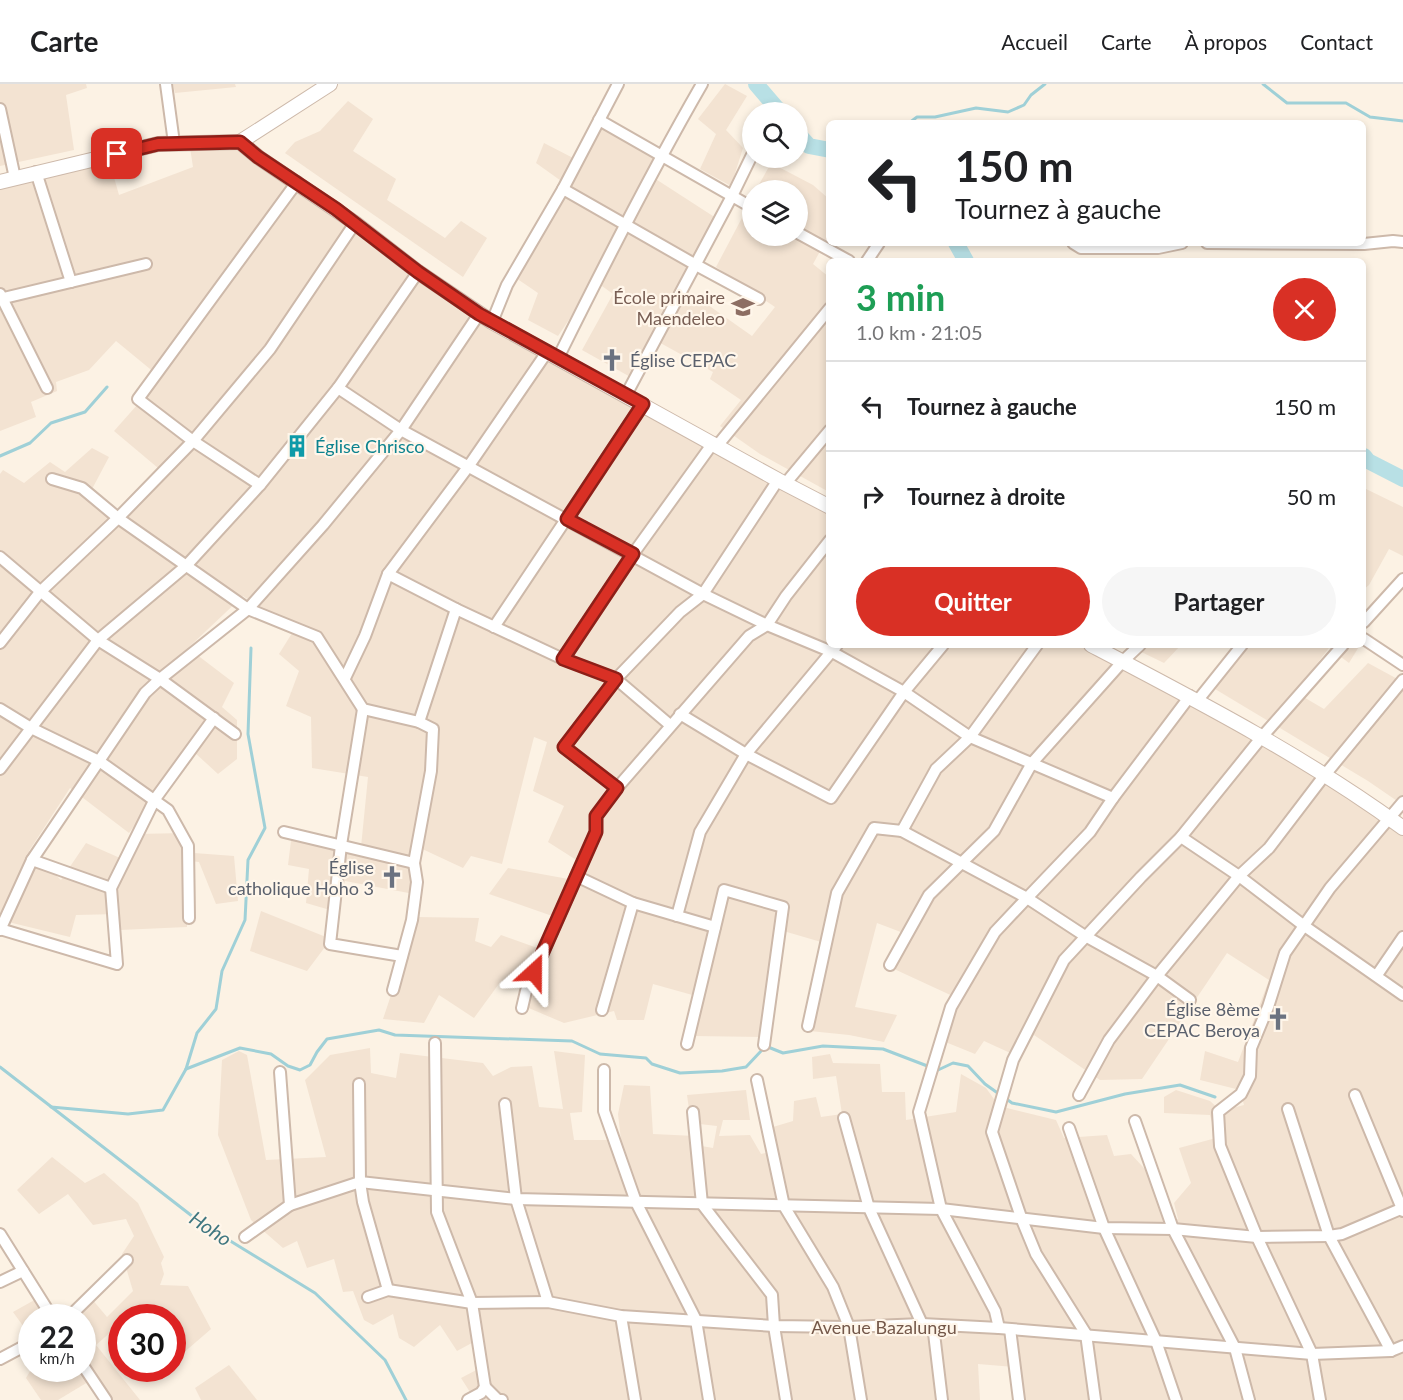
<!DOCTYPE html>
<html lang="fr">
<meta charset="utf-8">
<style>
body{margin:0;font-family:Lato,sans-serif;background:#f6f6f6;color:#202124;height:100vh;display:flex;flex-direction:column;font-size:22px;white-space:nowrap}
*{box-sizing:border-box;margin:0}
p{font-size:20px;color:#757577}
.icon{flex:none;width:33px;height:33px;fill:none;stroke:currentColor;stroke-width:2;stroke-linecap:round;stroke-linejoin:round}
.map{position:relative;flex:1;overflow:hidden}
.side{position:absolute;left:826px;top:174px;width:540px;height:390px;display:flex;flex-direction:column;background:#fff;border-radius:9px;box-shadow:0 3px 9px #0003}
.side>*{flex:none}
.top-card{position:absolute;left:826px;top:36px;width:540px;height:126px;border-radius:9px;box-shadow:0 3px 9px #0003;background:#fff;color:#202124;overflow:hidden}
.tools{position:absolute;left:742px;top:18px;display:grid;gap:12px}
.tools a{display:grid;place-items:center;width:66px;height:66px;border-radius:50%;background:#fff;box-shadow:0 3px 9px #0003;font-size:30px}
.speed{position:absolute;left:18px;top:1220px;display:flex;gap:12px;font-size:30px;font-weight:700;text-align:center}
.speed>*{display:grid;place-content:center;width:78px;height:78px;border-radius:50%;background:#fff;box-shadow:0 3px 9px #0003;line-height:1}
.speed small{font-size:15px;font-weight:400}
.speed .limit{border:9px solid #d22;background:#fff;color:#111}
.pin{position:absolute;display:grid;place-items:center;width:51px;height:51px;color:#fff;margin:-26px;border-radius:12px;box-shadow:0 3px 9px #0006}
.me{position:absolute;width:66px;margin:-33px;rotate:24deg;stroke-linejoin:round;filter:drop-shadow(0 0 4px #0008)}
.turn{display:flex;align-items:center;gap:21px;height:126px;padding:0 30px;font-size:27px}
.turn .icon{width:78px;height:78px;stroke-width:2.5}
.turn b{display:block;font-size:42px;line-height:51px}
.round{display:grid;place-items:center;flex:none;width:63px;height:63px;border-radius:32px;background:#f6f6f6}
.summary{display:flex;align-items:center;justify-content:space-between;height:102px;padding:0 30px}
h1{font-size:36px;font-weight:700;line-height:45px;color:#1e9e55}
.button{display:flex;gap:12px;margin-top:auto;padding:12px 30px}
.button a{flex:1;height:69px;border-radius:36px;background:#d93025;color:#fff;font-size:24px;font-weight:700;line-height:69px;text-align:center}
.button a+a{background:#f6f6f6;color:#202124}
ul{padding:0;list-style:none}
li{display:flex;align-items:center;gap:18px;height:90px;padding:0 30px;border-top:2px solid #e0e0e0}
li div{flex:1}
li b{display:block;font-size:22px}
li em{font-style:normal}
header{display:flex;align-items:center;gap:36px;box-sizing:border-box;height:84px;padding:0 30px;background:#fff;border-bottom:2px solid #e0e0e0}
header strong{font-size:28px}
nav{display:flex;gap:33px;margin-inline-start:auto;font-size:21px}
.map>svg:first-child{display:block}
</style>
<header>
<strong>Carte</strong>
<nav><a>Accueil</a><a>Carte</a><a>À propos</a><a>Contact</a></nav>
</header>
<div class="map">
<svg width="1403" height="1316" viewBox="0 0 1403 1316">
<rect width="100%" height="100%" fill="#fcf2e4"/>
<!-- residential -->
<g fill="#f3e3d2">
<path d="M0,0H86L87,4L66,11L74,66L0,82Z"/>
<path d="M173,0H235L236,3L175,9Z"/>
<path d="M725,0L747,12L726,46L743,64L731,102L700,85L716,50L698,35Z"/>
<path d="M348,17L373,35L353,67L396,95L387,116L445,154L461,137L487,154L463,193L285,69L295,58L320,47Z"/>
<path d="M605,33L662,65L651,92L716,134L676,209L701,216L752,252L775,223L716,183L753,113V152H798V106H756L771,79L813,101L829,115V151L813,180L829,193V408L760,370L720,342L741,316L710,295L713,288L655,256L634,295L582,266L613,210L595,197L558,252L528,236L538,209L513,192L564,99L536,79L544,59L577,76Z"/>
<path d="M189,57L245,67L492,242L829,419L830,561H1098L1403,746V1316H1017L1014,1283L978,1280L980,1316H475L461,1294L484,1282L481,1254L457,1267L440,1241L414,1263L399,1254L393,1230L373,1241L364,1236L353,1207L343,1208L334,1175L307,1184L297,1157L283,1164L251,1136L218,1051L222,976L239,967L247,971L266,1076L326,1073L305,996L330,971L370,964L371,989L396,994L400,969L483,979L493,992L511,983L532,982L539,1023L563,1025L554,967L585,971L582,1028L570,1029L574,1056H621L618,1030L624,1001L650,1002L653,1050L695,1052L696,1061L713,1064L717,1042L691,1039L687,1011L746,1006L750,1036H723L719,1052L750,1051L761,1070L774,1067L773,1043L793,1037L794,1017L816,1013L821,1033L842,1030L836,992L813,995L812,973L830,970L833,979L880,980L882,1008H905L906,1036L956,1028L961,990L986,1004L999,1022L1056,1036L1064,1054L1107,1051L1114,1072L1131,1070L1154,1095L1169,1138L1178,1135L1174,1119L1191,1099L1179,1064L1216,1054L1210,1031L1164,1029V1013L1176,1006L1210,1017L1221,1027L1244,1021L1240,1006L1200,996L1205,967L1238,978L1269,896L1227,869L1142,995L1100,996L1034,951L1021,974L984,957L975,970L943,957L959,915L892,884L906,850L877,839L855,923L897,931L884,958L849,951L810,947L828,860L780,846L762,953L694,952L696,912L653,900L644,936H617L614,927L564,939L524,922L528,904L501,897L474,934L439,911L424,939L383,935L417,833L479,834L475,857L491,863L501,851L543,866L558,834L489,810L508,784L574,796L581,779L548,758L564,722L533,707L547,658L534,653L502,780L471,772L463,784L418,763L414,810L345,797L337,828L306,819L309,785L288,781L292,749L361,763L368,693L312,684L311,633L286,622L299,587L279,570L294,546L243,512L188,564L234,599L222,623L237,636V675L218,690L194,668L147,712L149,722L129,749L70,704L29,767L61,796L86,759L120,774L137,750L184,749L194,769L234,772L238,817L216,820L199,778L189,777L187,843L120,846L118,830L76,831L70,853L0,836V390L3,386L24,399L50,378L65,388L92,364L109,373L91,407L116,427L158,384L114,347L161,294L116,257L89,286L56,298L57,307L31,318L36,333L0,347V101L109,76L119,111L193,83Z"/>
<path d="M1364,404L1403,423V472L1389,465L1369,501L1364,505Z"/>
<path d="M1127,561H1181L1164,579Z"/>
<path d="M1234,561H1360L1349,579L1329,564L1295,608L1324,625L1368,579L1403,598V721L1368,697L1205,599Z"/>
<path d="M261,827L331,855L307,887L250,867Z"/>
<path d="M52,1073L85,1099L104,1089L138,1119L164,1173L161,1179L164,1190L160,1201L188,1202L211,1245L174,1277L172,1274V1233H122L121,1252L114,1245L96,1261L140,1316H102L88,1298L58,1316H41L26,1294L32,1284H82V1233H73L91,1214L107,1233L133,1207L122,1170L134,1152L126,1135L93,1141L68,1110L39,1130L17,1106Z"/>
<path d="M38,1214L52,1233H32L31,1253L13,1228Z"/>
<path d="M229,1281L257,1316H201L195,1304Z"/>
</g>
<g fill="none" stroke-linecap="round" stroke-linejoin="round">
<!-- stream -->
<g stroke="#9fd0d7" stroke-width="3">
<path d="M1263,0L1287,19H1346L1370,33L1403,37"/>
<path d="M909,39L917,33H935L976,24L1008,28L1024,21L1031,11L1045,0"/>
<path d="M0,372L30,359L51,339L85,328L107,303"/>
<path d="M0,983L201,1139L315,1209L385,1276L406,1316"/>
<path d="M186,985L240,964L271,970L288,982L300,986L310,981L317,968L327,955L379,946L395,951L572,957L600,970L646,974L652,980L680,989L722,987L746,983L762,966L768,963L783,969L823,962L883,965L930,983"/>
<path d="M936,985L938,986L953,979L968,982L985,1000L999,1010"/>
<path d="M1005,1014L1012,1019L1056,1028L1125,1010L1180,1001L1215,1013"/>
<path d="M51,1023L128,1030L163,1026L186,985L197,949L216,925L222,887L245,836L248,776L265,744L248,650L251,564"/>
</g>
<!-- river -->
<g stroke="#b8e0e5" stroke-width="16">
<path d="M756,0L780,28"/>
<path d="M798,50L809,62L830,66"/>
<path d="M956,159L966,177"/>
<path d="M1364,372L1368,377L1403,395"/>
</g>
<!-- minor casing -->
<g stroke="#cdb9aa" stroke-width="14">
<g id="minor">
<path d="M166,0L174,59"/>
<path d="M0,25L15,94"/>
<path d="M599,36L753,124"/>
<path d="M36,88L71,198"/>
<path d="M563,105L696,181L759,215"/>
<path d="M798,149L849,177"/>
<path d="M1073,159L1081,164H1158L1182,159"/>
<path d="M1207,159L1364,160L1393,157L1403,158"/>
<path d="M867,177L879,159"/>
<path d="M0,210L47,304"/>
<path d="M0,215L146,180"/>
<path d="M492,238L507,201L563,105L618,0"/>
<path d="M558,274C604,181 650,90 702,0"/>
<path d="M338,304L401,346L703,510L767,541L832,568L904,608L970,653L1113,714"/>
<path d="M626,311L732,112L753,69"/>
<path d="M717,362L830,224"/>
<path d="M52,395L82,404L118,434L248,525L317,553L363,625L419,638L433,645L431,687L414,779L417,798L412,836L393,906"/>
<path d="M785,400L830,346"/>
<path d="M260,401L193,357L138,315L297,98"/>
<path d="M0,473L98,556L160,595L235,650"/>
<path d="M388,490L456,525L563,575L616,595L670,641"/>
<path d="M1364,538L1403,495"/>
<path d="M494,543L643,320"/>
<path d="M1364,555L1403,581"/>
<path d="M0,559L40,508L118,434L193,357L270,265L355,139"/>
<path d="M563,575L633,470L713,359"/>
<path d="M345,594L365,552L388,490L468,383L547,268"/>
<path d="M1198,616L1242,561"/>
<path d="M0,625L31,644L99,677L168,726L188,762L189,834"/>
<path d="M363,625L341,761L330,860L402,872"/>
<path d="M680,630L746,670L831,714L904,608L943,561"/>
<path d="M419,638L456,525"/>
<path d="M0,685L98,556L186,482L260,401L338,304L418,188"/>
<path d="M617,704L564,663L616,595L680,528L703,510L778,396"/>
<path d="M902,747L936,685L970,653L1037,561"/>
<path d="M284,748L414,779"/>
<path d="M1181,753L1239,792L1303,841L1403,911"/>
<path d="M32,776L111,804"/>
<path d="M576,792L633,819L715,843"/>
<path d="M677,832L700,748L746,670L837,561"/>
<path d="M0,845L117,880L111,804L155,715L214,634"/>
<path d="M0,846L32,776L145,609L160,595L248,525L323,441L401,346L479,230"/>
<path d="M890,881L929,811L994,747L1032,679L1123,577L1140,561"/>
<path d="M1377,891L1403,853"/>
<path d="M522,924L526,907L596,748V732L617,704L749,552L767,541L786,512L830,456"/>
<path d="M602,926L633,819"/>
<path d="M808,942L837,809L874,744L902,747L1027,814L1090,748L1113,714L1190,612"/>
<path d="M435,959L437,1128L472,1219L485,1303L481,1309L468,1316"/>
<path d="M687,960L724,806L783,823L764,961"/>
<path d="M604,986V1027L636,1118L696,1236L709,1316"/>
<path d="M280,988L290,1121"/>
<path d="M757,996L784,1122L833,1203L849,1243L861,1316"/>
<path d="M359,1000L360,1098L363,1118L388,1206"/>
<path d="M1079,1011L1109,956L1157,892L1239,792L1269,764L1324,692L1403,596"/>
<path d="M1355,1011L1403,1127"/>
<path d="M505,1020L516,1115L548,1218"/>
<path d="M1288,1025L1329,1152L1391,1267"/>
<path d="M693,1028L702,1120L772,1211L774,1242L786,1316"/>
<path d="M844,1034L869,1124L922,1240"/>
<path d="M1135,1037L1173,1145L1235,1264L1249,1316"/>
<path d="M1069,1044L1104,1144L1156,1257L1176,1316"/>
<path d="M0,1150L52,1233"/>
<path d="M245,1153L290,1121L360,1098L516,1115L941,1125L1104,1144L1173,1145L1257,1153L1329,1152L1342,1150L1403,1124"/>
<path d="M0,1198L23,1187"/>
<path d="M368,1213L388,1206L472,1219L548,1218L621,1232L774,1242L849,1243L922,1240L999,1244L1312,1270L1391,1267L1403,1262"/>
<path d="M621,1232L635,1316"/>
<path d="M69,1233L127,1176"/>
<path d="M933,1241L942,1316"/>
<path d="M999,1244L995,1227L941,1125L919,1028L951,923L995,848L1027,814L1085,852L1157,892L1190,916"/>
<path d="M1010,1245L1019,1316"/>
<path d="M0,1275L32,1258"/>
<path d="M82,1280L106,1316"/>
<path d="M485,1303L498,1316H502"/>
<path d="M1095,1316L1086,1250L1036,1170L1022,1136L992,1048L1013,976L1064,876L1141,793L1181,753L1261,654L1343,561"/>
<path d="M1320,1316L1312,1270L1257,1153L1220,1062L1218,1028L1241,1010L1250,992L1251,964L1268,923L1285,869L1330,804L1403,718"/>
</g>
</g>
<!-- tertiary casing -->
<g stroke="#cdb9aa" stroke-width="16">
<g id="tertiary">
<path d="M240,58L258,73L355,139L418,188L492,238L778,396L830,423"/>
<path d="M0,98L158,60L240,58L330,0"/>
<path d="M1091,561C1198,617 1306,673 1403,744"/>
</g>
</g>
<!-- minor -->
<use href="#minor" stroke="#fff" stroke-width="10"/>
<!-- tertiary -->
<use href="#tertiary" stroke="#fff" stroke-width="14"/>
</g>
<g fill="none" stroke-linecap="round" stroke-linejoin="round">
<!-- route casing -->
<g stroke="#8d1f18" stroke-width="15">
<path id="route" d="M117,70L158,60L240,58L258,73L336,125L418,188L479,230L643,320L567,435L633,470L563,575L616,595L564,663L617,704L596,732V748L534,888"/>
</g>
<!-- route -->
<use href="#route" stroke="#d93025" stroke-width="10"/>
</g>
<!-- icons -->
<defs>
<g id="school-bare" transform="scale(1.8)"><path d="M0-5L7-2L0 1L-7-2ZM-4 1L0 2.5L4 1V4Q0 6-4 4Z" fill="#8d6e63" stroke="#fff6ea" stroke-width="2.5" paint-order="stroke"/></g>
<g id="church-bare" transform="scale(1.8)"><path d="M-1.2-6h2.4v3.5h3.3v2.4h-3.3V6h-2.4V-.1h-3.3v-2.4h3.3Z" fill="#6b7280" stroke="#fff6ea" stroke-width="2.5" paint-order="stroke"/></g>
<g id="building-bare" transform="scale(1.8)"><path d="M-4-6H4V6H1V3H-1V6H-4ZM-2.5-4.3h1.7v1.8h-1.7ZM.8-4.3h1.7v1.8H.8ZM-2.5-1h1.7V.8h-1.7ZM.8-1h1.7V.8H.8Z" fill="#0f9aa8" stroke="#fff6ea" stroke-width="2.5" paint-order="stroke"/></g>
</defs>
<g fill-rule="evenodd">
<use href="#school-bare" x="743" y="223"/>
<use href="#church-bare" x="612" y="276"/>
<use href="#building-bare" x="297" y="362"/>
<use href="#church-bare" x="392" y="793"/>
<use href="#church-bare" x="1278" y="935"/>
</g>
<g text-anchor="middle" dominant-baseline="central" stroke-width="4.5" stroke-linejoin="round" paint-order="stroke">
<!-- education labels -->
<g font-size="18" fill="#785e54" stroke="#fff6ea" text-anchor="end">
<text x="725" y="213">École primaire<tspan x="725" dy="21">Maendeleo</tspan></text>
</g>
<!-- worship labels -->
<g font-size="18" fill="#5b616d" stroke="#fff6ea" text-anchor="end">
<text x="630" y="276" text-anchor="start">Église CEPAC</text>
<text x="374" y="783">Église<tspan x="374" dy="21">catholique Hoho 3</tspan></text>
<text x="1260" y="925">Église 8ème<tspan x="1260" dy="21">CEPAC Beroya</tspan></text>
</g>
<!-- culture labels -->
<g font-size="18" fill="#0d838f" stroke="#fff6ea" text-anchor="start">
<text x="315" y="362">Église Chrisco</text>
</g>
<!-- street labels -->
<g font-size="18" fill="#74584a" stroke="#fff6ea">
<text x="884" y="1243">Avenue Bazalungu</text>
</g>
<!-- water labels -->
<g font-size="20" font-style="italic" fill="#407780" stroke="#fff6ea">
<text transform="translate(211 1144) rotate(34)">Hoho</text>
</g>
</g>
</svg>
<div class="tools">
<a><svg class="icon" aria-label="search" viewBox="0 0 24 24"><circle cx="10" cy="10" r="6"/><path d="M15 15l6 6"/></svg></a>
<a><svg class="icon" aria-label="layers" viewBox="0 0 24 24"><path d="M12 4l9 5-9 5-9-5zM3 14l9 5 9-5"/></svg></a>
</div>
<div class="speed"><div>22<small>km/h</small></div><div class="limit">30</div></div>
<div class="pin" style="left:117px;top:70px;background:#d93025"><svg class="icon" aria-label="arrive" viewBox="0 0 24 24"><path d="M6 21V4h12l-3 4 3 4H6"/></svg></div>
<svg class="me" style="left:534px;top:888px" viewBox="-20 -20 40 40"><path d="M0-17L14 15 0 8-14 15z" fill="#d93025" stroke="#fff" stroke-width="4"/></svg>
<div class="top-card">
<div class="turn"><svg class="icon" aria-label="left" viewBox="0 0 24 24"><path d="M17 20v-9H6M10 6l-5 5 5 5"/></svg><div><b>150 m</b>Tournez à gauche</div></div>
</div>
<section class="side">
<div class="summary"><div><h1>3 min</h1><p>1.0 km · 21:05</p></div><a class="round" style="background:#d93025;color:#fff"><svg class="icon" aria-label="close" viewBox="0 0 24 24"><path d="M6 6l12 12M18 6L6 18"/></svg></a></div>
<ul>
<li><svg class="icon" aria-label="left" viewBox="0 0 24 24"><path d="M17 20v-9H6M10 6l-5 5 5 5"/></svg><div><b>Tournez à gauche</b></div><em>150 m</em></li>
<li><svg class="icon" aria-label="right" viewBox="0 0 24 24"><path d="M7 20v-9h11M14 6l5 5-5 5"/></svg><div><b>Tournez à droite</b></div><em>50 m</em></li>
</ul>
<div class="button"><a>Quitter</a><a>Partager</a></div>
</section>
</div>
